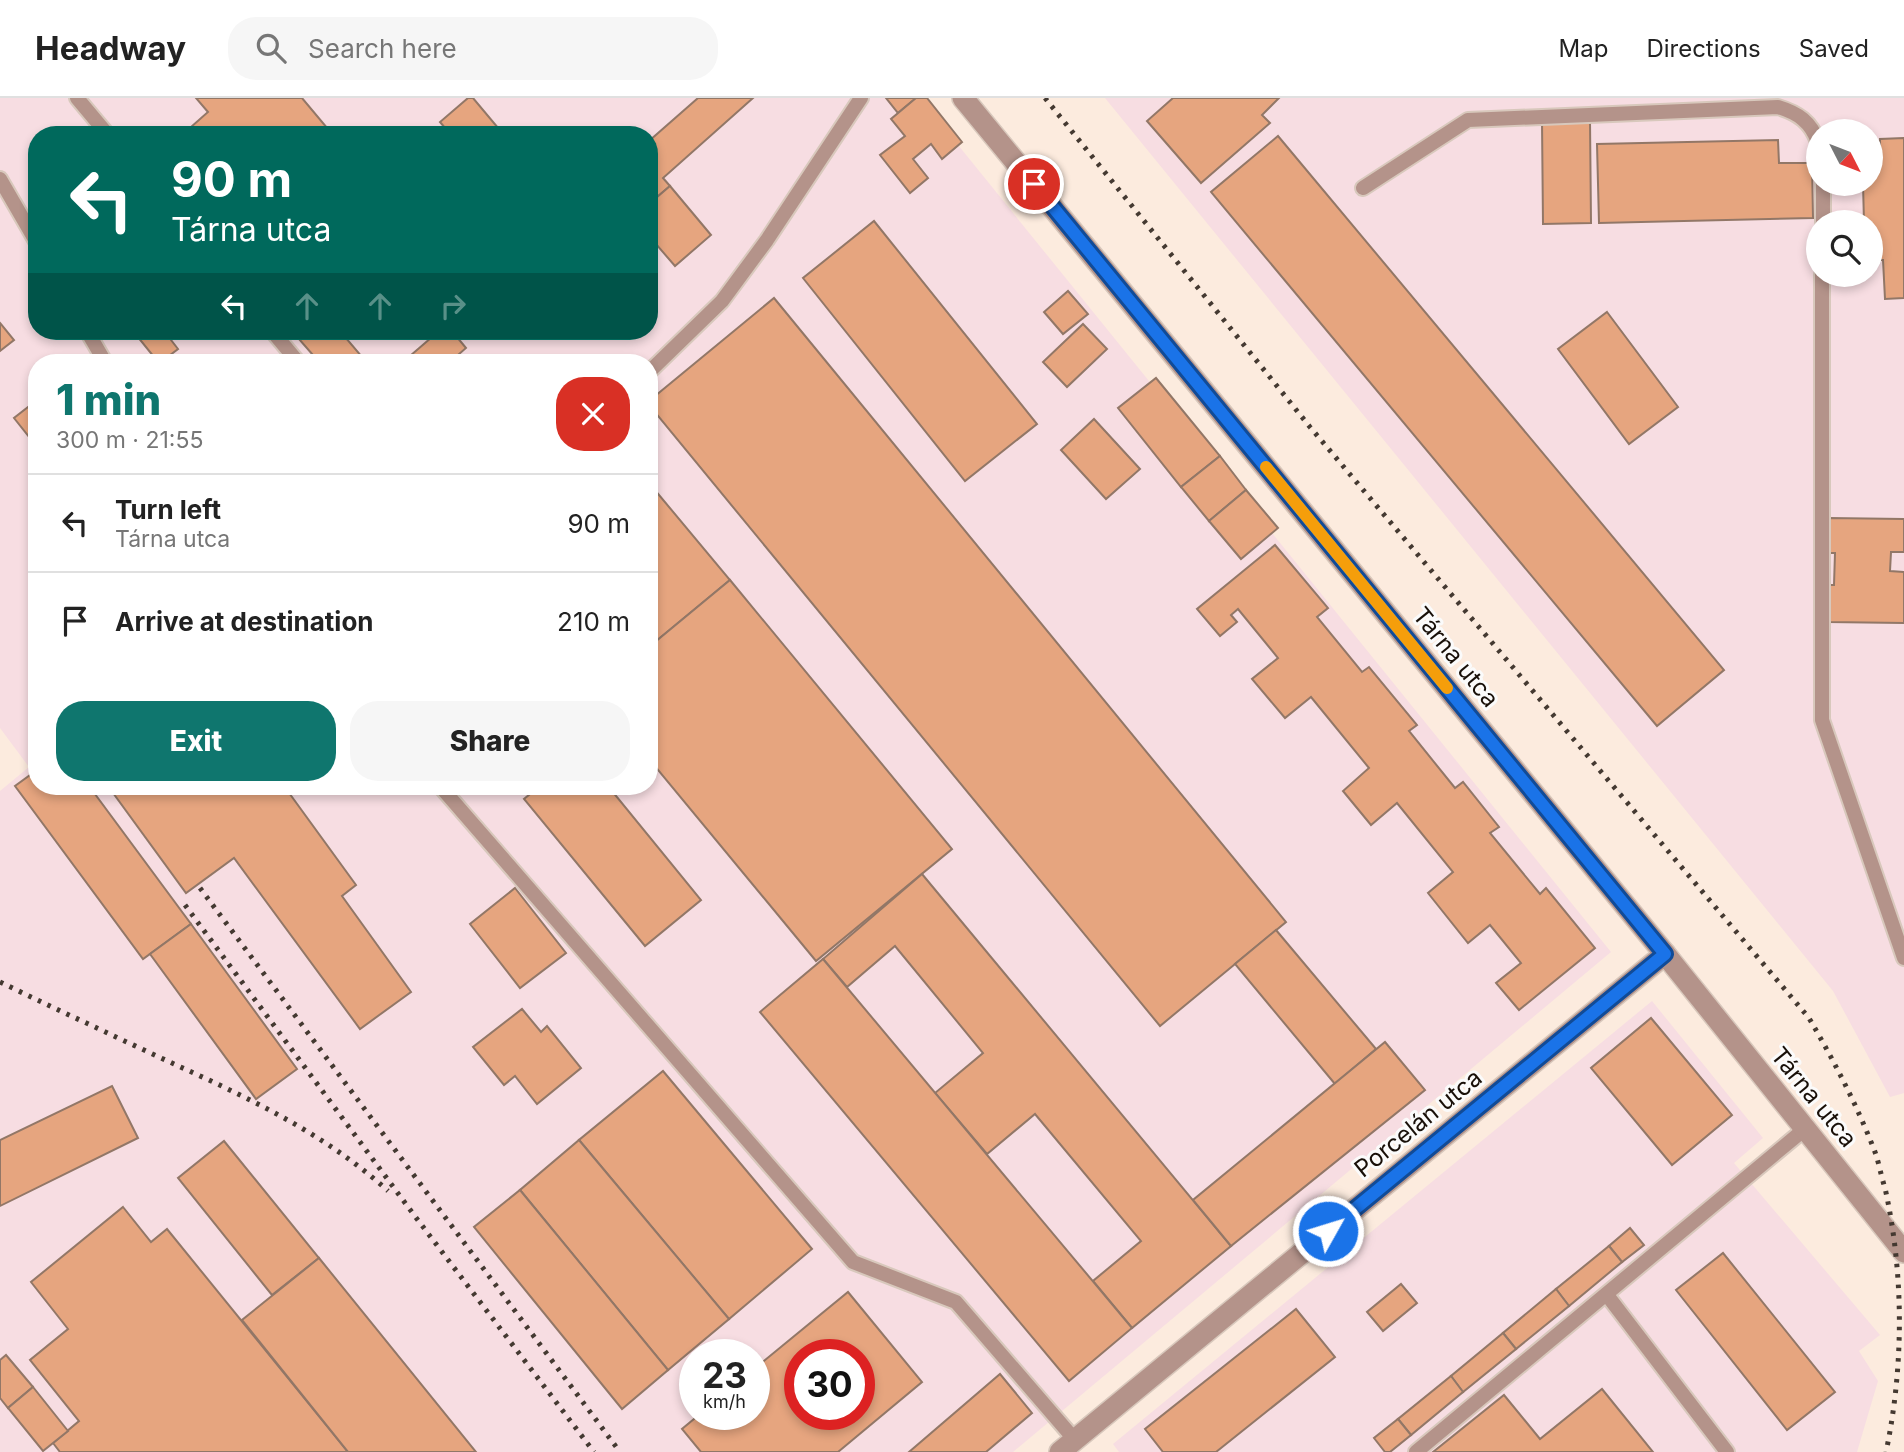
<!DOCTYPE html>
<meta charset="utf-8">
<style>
body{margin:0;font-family:Inter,sans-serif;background:#f6f6f6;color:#222;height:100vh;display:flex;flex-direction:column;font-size:26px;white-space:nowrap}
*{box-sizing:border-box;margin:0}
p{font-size:23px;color:#767676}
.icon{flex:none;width:38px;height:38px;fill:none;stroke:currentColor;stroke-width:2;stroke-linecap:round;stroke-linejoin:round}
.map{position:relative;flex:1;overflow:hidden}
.details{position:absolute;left:28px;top:256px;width:630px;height:441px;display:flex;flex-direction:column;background:#fff;border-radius:28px;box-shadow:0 4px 10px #0003}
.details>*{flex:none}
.top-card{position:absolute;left:28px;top:28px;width:630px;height:214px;border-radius:28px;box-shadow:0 4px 10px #0003;background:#00695c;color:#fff;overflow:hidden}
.needle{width:46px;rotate:132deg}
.controls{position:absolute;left:1806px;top:21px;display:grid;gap:14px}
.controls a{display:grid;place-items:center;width:77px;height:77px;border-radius:50%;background:#fff;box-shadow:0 4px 10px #0003;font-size:35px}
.speed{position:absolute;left:679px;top:1241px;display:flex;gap:14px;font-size:35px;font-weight:700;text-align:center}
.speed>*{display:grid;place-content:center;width:91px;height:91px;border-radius:50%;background:#fff;box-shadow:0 4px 10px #0003;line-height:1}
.speed small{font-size:18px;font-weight:400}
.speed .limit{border:10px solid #d22;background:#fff;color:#111}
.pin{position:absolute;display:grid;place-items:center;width:60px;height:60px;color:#fff;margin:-30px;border:4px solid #fff;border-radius:50%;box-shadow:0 2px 7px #0007}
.me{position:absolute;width:77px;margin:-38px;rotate:51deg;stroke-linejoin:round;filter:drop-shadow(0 0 5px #0008)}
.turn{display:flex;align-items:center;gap:24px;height:147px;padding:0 28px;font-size:32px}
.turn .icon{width:91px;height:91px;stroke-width:2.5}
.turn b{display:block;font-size:49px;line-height:60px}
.lanes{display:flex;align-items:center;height:66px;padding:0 28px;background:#0003;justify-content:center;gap:35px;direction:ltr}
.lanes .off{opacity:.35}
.round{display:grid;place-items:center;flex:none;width:74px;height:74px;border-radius:28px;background:#f6f6f6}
.summary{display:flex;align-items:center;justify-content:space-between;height:119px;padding:0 28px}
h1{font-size:42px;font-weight:800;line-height:52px;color:#0f766e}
.button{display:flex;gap:14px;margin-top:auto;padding:14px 28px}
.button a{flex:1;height:80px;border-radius:28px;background:#0f766e;color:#fff;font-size:28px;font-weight:800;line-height:80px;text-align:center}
.button a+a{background:#f6f6f6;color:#222}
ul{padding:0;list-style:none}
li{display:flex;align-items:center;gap:21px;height:98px;padding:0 28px;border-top:2px solid #e0e0e0}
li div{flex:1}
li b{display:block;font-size:26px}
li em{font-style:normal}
header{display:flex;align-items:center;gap:42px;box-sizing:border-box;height:98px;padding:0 35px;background:#fff;border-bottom:2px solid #e0e0e0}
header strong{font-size:33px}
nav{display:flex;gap:38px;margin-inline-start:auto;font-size:24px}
.search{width:490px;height:63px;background:#f6f6f6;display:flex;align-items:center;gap:18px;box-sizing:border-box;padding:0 24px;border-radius:28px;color:#767676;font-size:26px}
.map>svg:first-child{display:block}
</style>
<header>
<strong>Headway</strong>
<div class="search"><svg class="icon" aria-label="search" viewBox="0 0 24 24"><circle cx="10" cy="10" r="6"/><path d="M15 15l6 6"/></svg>Search here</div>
<nav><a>Map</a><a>Directions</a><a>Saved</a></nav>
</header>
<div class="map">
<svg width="1904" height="1354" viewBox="0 0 1904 1354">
<rect width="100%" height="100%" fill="#fcebde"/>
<!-- industrial -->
<g fill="#f7dde2" fill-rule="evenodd">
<path d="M0,0H920L1611,854L1013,1354H0V693L29,669L0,630ZM37,37H649V233H37ZM37,264H649V688H37ZM695,1256H754V1316H695ZM800,1256H859V1316H800Z"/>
<path d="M1105,0H1904V995L1890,999L1833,893ZM1818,33H1871V86H1818ZM1818,124H1871V177H1818Z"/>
<path d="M1652,903L1763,1040L1734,1065L1880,1237L1859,1253L1878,1283L1857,1354H1119L1113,1346Z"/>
</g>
<!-- building -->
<g fill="#e6a57f" stroke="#927767" stroke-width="2" fill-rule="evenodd">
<path d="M196,0H302L333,37H182L208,14Z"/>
<path d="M468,0H473L504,37H451L440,24Z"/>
<path d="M698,0H753L663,80L670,88L649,106V43Z"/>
<path d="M886,0H916L898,15Z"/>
<path d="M916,0H927L962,44L942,61L931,46L913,61L928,80L910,95L880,57L905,38L891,21Z"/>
<path d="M1173,0H1279L1262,17L1270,25L1201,85L1147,23Z"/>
<path d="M1590,23L1591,125L1543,126L1542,24Z"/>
<path d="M1278,38L1724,572L1657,628L1211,94Z"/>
<path d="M1904,40V200L1885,201L1883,162H1871V124H1864L1863,86H1871V61H1880V41Z"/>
<path d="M1778,42L1779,65H1812L1813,120L1599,125L1597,46Z"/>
<path d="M670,88L711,137L675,168L649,138V106Z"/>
<path d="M874,123L1037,326L965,383L803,180Z"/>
<path d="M1068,193L1088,216L1063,236L1044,214Z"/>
<path d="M774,200L1286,824L1160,928L649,307V303Z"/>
<path d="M1607,214L1678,309L1629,346L1558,251Z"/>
<path d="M0,225L14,242L0,253Z"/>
<path d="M1083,226L1107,251L1067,289L1043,264Z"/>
<path d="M133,233H164L178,251L161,264H158Z"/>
<path d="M292,233H340L363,260L358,264H319Z"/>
<path d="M439,233H452L466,250L450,264H403Z"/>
<path d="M1156,280L1220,358L1181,389L1118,310Z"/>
<path d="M37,302V334L30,340L14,320Z"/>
<path d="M1094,321L1140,371L1106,401L1061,352Z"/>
<path d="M1220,358L1246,392L1209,423L1181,389Z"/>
<path d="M649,385L730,482L649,549Z"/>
<path d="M1246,392L1278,430L1241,461L1209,423Z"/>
<path d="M1829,420L1904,421V454H1891L1890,473L1904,474V525L1828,524L1829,487H1834L1835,455H1829Z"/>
<path d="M1275,447L1328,510L1317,519L1362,574L1369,569L1417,627L1409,633L1455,690L1463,684L1499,729L1490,735L1540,796L1546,790L1595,850L1519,912L1496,885L1521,865L1490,827L1468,845L1428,795L1453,774L1397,705L1371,727L1343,693L1369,670L1311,599L1285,620L1252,581L1278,560L1238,511L1231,517L1237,524L1220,538L1197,511Z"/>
<path d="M730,482L952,751L816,863L649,661V549Z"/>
<path d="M37,672V688H89L191,826L143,861L15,688Z"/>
<path d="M108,688H284L356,787L342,798L411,894L360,931L234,760L186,795Z"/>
<path d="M540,688H608L701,802L645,848L524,701Z"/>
<path d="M922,776L1231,1148L1132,1230L1093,1183L1141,1143L1035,1016L987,1056L935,995L983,955L895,848L847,889L823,861Z"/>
<path d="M515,790L566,855L520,890L470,826Z"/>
<path d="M191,826L297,971L256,1001L150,856Z"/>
<path d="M1276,832L1376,951L1335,986L1235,866Z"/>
<path d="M823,861L1132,1230L1069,1283L760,914Z"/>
<path d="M522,911L541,934L547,928L581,970L537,1006L515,978L504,987L473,949Z"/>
<path d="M1651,920L1732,1017L1672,1067L1591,970Z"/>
<path d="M1385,944L1425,992L1231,1148L1193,1102Z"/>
<path d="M663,973L812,1151L729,1221L579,1042Z"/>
<path d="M112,988L138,1040L0,1108V1042Z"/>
<path d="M579,1042L729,1221L668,1272L520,1092Z"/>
<path d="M224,1043L319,1160L272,1197L178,1080Z"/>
<path d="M520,1092L668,1272L622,1311L474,1129Z"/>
<path d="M123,1109L151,1144L167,1131L348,1354H60L53,1345L79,1323L30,1262L68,1231L31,1184Z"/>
<path d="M1630,1130L1644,1147L1622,1164L1609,1148Z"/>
<path d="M1609,1148L1622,1164L1569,1208L1556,1191Z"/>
<path d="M1723,1155L1835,1294L1787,1332L1676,1192Z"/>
<path d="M319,1160L476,1354H348L242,1222Z"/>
<path d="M1401,1186L1417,1205L1383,1233L1367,1214Z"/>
<path d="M1556,1191L1569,1208L1516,1251L1503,1235Z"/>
<path d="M848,1194L922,1284L838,1354H701L682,1331L700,1316H754V1271ZM800,1256H859V1316H800Z"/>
<path d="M1296,1211L1335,1259L1216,1354H1163L1145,1331Z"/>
<path d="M1503,1235L1516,1251L1463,1294L1451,1278Z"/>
<path d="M6,1257L33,1289L8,1310L0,1300V1262Z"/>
<path d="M1000,1276L1032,1315L986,1354H909Z"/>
<path d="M1451,1278L1463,1294L1411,1337L1398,1321Z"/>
<path d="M33,1289L68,1333L43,1353L8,1310Z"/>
<path d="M1602,1291L1653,1354H1433L1504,1297L1540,1341Z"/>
<path d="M1398,1321L1411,1337L1390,1354H1385L1374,1340Z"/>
</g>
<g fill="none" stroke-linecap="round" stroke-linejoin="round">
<!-- lane casing -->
<g stroke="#d8c8bc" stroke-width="18">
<g id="lane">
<path d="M77,0L108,37"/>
<path d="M0,81L37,145"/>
<path d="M1363,90L1468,22L1778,9C1798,15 1811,24 1818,44"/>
<path d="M1823,124V86"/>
<path d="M1822,177V622L1904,860"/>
<path d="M87,233L105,264"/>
<path d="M272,233L298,264"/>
<path d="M649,274L722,203L767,142L861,0"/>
<path d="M440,688L853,1164L956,1204L1075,1342"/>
<path d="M1607,1197L1727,1354"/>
<path d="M1416,1354L1806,1030"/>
</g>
</g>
<!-- street casing -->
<g stroke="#d8c8bc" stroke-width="24">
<g id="street">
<path d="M963,0L1665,856L1904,1154"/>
<path d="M1060,1354L1665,856"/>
</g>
</g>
<!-- lane -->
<use href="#lane" stroke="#b4938a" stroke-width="14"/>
<!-- street -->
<use href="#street" stroke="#b4938a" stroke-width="21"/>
<!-- rail -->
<g stroke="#443931" stroke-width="5" stroke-dasharray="3.5 7" stroke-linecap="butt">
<path d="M1045,0L1310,329L1809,920C1834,963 1857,1007 1875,1054C1879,1065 1881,1078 1885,1090C1904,1176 1904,1268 1886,1354"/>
<path d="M200,790L620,1354"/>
<path d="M185,807L414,1117L594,1354"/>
<path d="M0,884C58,912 116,939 174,966C249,1000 327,1037 388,1093"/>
</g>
</g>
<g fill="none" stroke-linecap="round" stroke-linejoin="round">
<!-- route casing -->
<g stroke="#114b97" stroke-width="18">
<path id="route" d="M1034,86L1665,856L1328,1133"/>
</g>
<!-- route -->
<use href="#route" stroke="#1a73e8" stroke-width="12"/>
<!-- slow -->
<path stroke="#f59e0b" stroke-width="12" d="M1266,369L1447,590"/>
</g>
<g text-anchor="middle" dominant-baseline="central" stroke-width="6" stroke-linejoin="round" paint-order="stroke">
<!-- street labels -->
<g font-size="24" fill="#180f08" stroke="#fbfbfb">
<text transform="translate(1456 559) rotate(51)">Tárna utca</text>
<text transform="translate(1814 999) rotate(51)">Tárna utca</text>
<text transform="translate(1418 1025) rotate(-39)">Porcelán utca</text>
</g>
</g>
</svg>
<div class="controls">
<a><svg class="needle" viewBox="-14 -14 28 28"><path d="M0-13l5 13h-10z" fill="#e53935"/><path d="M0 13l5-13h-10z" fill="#767676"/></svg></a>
<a><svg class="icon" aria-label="search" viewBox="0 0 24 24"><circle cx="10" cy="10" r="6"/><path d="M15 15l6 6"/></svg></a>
</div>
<div class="speed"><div>23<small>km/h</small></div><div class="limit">30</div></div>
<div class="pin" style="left:1034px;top:86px;background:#d93025"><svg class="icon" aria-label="arrive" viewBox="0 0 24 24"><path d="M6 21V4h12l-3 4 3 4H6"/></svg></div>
<svg class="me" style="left:1328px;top:1133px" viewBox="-20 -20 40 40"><circle r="17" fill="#1a73e8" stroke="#fff" stroke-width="3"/><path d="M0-11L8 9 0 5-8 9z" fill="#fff"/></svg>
<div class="top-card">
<div class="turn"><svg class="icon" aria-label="left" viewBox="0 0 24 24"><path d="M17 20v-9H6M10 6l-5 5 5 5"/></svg><div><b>90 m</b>Tárna utca</div></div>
<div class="lanes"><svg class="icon" aria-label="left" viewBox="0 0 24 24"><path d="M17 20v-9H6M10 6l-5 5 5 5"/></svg><svg class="icon off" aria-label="ahead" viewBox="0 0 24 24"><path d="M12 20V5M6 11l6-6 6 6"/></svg><svg class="icon off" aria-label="ahead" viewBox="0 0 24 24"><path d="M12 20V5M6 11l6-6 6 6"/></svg><svg class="icon off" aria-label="right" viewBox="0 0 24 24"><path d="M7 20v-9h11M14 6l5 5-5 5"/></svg></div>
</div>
<section class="details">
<div class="summary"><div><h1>1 min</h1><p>300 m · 21:55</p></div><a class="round" style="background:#d93025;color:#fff"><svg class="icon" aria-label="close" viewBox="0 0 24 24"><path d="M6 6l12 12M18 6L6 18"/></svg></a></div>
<ul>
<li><svg class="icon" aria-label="left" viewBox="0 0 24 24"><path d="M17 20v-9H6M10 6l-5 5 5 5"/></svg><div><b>Turn left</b><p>Tárna utca</p></div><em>90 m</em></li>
<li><svg class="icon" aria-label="arrive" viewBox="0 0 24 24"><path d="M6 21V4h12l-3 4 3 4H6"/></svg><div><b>Arrive at destination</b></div><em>210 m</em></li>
</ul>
<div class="button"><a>Exit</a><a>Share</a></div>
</section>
</div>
